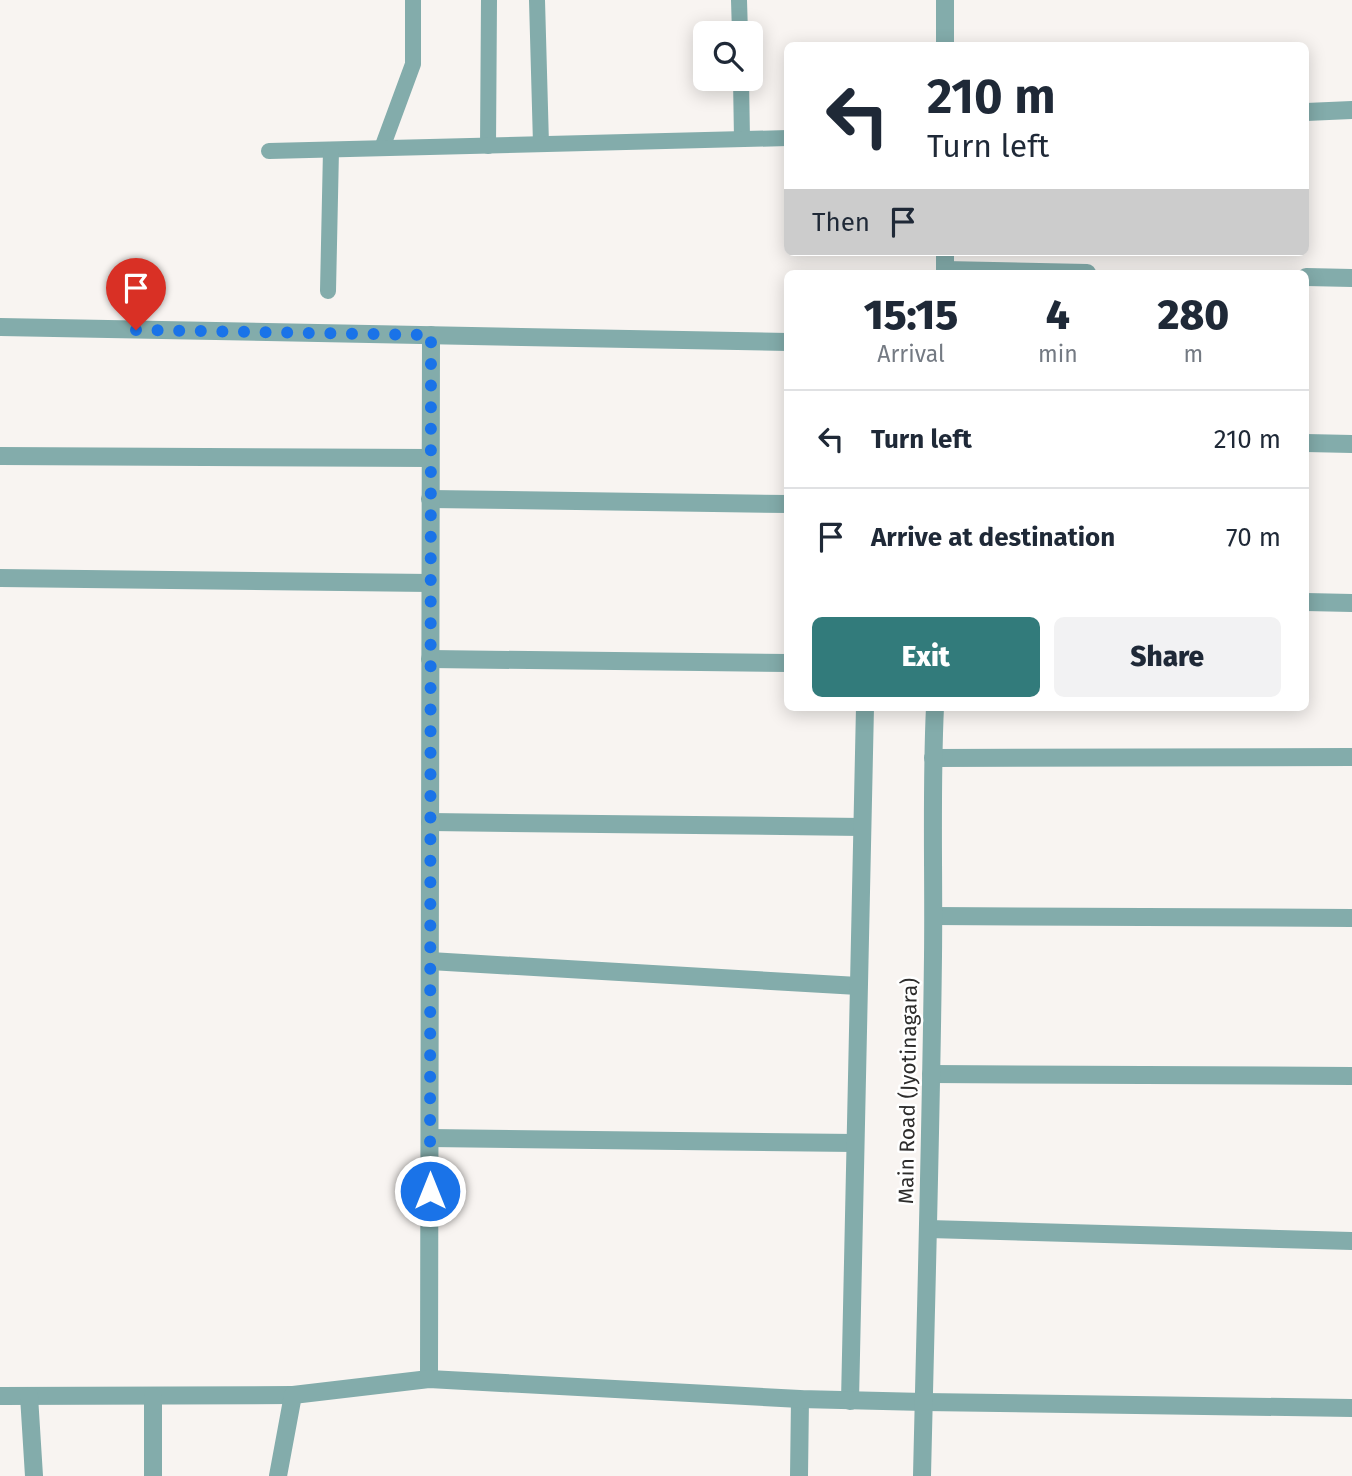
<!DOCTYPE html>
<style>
body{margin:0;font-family:"Fira Sans",sans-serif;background:#f2f2f3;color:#1f2937;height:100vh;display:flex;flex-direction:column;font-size:26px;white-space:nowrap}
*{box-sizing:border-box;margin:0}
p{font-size:23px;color:#747a83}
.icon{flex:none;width:38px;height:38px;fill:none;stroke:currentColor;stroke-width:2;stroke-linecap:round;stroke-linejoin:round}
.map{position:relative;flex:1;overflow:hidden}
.drawer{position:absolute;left:784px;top:270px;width:525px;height:441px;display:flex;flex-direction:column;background:#fff;border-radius:10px;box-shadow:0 4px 18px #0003}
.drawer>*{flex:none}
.guide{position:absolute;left:784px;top:42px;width:525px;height:214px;border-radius:10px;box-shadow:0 4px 18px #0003;background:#fff;color:#1f2937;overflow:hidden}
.buttons{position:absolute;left:693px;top:21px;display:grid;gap:14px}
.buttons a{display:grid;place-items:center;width:70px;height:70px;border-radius:10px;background:#fff;box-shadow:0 4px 18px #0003;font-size:35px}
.pin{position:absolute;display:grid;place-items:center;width:60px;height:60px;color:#fff;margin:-72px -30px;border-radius:50% 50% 50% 0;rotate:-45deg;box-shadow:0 0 7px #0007}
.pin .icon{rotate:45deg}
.me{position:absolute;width:77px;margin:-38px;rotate:0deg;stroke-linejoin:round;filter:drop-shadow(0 0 5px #0008)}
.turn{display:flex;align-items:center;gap:24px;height:147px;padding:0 28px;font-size:32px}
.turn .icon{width:91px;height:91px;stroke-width:2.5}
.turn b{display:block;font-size:49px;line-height:60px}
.then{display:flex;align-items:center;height:66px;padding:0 28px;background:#0003;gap:14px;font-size:26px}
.eta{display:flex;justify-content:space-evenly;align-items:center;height:119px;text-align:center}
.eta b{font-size:42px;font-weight:800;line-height:49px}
.cta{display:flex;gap:14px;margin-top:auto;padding:14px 28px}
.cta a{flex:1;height:80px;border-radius:10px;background:#327b7b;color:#fff;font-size:28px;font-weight:800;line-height:80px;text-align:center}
.cta a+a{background:#f2f2f3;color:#1f2937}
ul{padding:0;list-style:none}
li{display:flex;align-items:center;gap:21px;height:98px;padding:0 28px;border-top:2px solid #e0e1e3}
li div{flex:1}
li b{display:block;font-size:26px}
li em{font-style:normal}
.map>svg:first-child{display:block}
</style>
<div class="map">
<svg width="1352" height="1476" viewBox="0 0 1352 1476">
<rect width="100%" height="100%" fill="#f8f4f1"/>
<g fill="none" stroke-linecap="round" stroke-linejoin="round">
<!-- service -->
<g stroke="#83acab" stroke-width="16">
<path d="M537,0L541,144"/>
<path d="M739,0L740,33"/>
<path d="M741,79L742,139"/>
<path d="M488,146L489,0"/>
<path d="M382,148L413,64V0"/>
<path d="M269,151L788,138"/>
<path d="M328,291L331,150"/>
</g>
<!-- minor -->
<g stroke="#83acab" stroke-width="18">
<path d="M945,270L1087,273"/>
<path d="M1306,277L1352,278"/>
<path d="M0,327L788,342"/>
<path d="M1306,443L1352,444"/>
<path d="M0,456L430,458"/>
<path d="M430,499L788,504"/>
<path d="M0,578L430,583"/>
<path d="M1306,602L1352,603"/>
<path d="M430,659L788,663"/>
<path d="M933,758L1352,757"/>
<path d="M430,822L862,827"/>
<path d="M934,916L1352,918"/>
<path d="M430,961L858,986"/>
<path d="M931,1074L1352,1076"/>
<path d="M430,1138L855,1143"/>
<path d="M929,1229L1352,1241"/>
<path d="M429,1379L431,335"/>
<path d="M0,1396L293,1395"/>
<path d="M29,1396L34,1476"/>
<path d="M153,1396V1476"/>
<path d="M850,1401L865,707"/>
<path d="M924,1402L1352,1408"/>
<path d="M799,1476L800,1399"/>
</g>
<!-- tertiary -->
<g stroke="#83acab" stroke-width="18">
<path d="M945,46V0"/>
<path d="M1306,112L1352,110"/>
<path d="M945,252V273"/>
<path d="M278,1476L293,1395L429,1379L800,1399L924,1402"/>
<path d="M922,1476C926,1303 931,1130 933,956C934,873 931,790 935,707"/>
</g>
</g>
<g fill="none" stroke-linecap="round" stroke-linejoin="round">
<!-- route -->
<path stroke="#1a73e8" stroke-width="12" stroke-dasharray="0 21.6" d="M136,330L431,335L430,1191"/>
</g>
<g text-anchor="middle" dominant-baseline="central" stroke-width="5" stroke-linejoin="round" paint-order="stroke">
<!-- street labels -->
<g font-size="21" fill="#2d2c2b" stroke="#fff">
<text transform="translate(908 1091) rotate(-89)">Main Road (Jyotinagara)</text>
</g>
</g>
</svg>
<div class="buttons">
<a><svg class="icon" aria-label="search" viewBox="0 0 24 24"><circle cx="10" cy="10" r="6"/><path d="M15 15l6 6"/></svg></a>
</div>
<div class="pin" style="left:136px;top:330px;background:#d93025"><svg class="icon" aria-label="arrive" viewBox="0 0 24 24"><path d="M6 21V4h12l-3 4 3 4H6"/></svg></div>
<svg class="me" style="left:430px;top:1191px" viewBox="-20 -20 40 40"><circle r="17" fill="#1a73e8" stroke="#fff" stroke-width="3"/><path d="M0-11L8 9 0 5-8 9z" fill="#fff"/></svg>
<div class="guide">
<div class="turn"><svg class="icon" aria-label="left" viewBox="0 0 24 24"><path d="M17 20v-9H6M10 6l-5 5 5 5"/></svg><div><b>210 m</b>Turn left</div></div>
<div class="then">Then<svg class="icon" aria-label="arrive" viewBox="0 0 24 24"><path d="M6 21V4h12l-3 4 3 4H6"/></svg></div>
</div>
<section class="drawer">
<div class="eta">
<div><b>15:15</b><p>Arrival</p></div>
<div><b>4</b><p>min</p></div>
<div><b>280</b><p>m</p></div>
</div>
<ul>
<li><svg class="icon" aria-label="left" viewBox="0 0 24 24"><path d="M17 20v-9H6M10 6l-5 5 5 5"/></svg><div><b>Turn left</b></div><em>210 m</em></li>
<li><svg class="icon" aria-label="arrive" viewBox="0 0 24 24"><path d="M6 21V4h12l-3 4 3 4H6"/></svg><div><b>Arrive at destination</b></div><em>70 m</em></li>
</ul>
<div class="cta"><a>Exit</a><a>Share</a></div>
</section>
</div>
